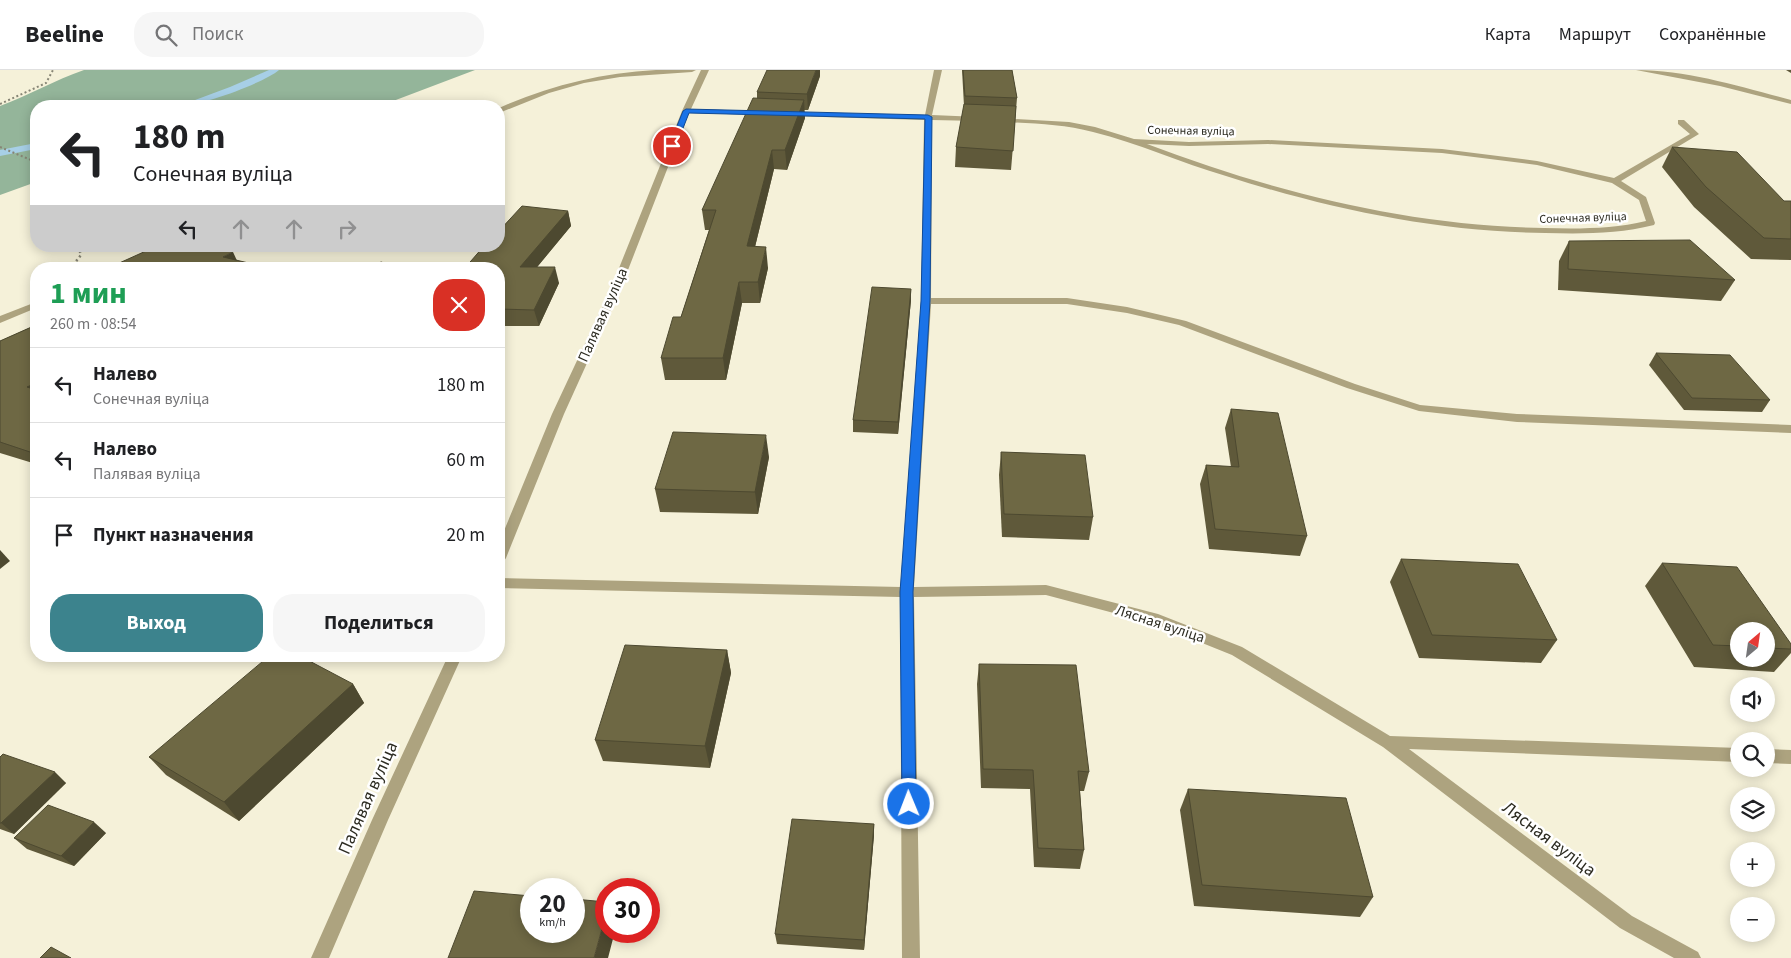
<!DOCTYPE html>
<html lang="ru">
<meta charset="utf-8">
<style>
body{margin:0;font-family:"Source Sans 3",sans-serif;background:#f6f6f6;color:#202124;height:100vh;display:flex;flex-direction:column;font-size:19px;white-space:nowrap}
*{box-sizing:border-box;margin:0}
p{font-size:16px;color:#757577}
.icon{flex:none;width:28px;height:28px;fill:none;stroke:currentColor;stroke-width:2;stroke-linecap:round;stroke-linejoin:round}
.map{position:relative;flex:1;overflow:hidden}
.panel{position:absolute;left:30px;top:192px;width:475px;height:400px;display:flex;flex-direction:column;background:#fff;border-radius:20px;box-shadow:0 2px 12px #0003}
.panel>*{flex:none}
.guide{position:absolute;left:30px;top:30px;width:475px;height:152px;border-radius:20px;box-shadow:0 2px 12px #0003;background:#fff;color:#202124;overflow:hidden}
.needle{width:32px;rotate:29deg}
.controls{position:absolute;left:1730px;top:552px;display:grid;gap:10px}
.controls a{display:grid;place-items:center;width:45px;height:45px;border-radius:50%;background:#fff;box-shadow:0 2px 12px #0003;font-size:25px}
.speed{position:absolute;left:520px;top:808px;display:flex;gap:10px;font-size:25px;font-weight:700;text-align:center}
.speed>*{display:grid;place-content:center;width:65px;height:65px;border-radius:50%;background:#fff;box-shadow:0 2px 12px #0003;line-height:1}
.speed small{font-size:12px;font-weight:400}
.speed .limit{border:8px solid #d22;background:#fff;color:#111}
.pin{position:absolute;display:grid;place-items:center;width:42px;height:42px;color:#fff;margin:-21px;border:2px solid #fff;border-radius:50%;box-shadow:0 1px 5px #0007}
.me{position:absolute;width:55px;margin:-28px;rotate:359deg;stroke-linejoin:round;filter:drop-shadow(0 0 4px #0008)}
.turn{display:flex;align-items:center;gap:18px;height:105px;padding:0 20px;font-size:22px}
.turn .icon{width:65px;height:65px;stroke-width:2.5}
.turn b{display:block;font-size:35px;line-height:42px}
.lanes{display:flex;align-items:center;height:48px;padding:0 20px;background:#0003;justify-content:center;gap:25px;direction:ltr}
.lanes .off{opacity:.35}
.round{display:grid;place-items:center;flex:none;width:52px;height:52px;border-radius:20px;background:#f6f6f6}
.overview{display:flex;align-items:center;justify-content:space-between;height:85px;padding:0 20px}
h1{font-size:30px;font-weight:700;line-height:38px;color:#1e9e55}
.button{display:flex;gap:10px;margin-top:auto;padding:10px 20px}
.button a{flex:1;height:58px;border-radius:20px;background:#3c838d;color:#fff;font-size:20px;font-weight:700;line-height:58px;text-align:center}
.button a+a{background:#f6f6f6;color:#202124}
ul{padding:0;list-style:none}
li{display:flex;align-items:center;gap:15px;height:75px;padding:0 20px;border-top:1px solid #e0e0e0}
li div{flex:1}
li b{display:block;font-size:19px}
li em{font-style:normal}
header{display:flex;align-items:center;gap:30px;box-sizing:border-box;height:70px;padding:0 25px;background:#fff;border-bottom:1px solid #e0e0e0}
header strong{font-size:24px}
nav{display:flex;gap:28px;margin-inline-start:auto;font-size:18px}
.search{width:350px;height:45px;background:#f6f6f6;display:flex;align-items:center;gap:12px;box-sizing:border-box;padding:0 18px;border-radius:20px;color:#757577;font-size:19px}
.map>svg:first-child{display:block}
</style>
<header>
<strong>Beeline</strong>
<div class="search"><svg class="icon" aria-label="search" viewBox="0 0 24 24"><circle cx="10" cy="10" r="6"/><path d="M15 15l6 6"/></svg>Поиск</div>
<nav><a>Карта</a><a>Маршрут</a><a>Сохранённые</a></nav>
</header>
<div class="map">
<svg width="1791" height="888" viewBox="0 0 1791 888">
<rect width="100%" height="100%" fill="#f5f1d9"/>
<!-- forest -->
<path fill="#94b59a" d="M84,0H475L380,36H36V112L0,125V36C29,25 55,10 84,0Z"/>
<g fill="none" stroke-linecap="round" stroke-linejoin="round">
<!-- stream -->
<g fill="#a7cfe6" fill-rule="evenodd">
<path d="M269,0H279C264,13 198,37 179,36L230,17Z"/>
<path d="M36,73V79L0,86V80Z"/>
</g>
<!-- path-far1 -->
<g stroke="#878575" stroke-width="2" stroke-dasharray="2 2.5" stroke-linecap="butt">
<path d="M0,34L46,13L53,0"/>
<path d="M0,77L31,90L36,122"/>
</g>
<!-- path -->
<path stroke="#878575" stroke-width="2.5" stroke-dasharray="2 3" stroke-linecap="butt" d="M70,199L81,185L78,176"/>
<!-- minor -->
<g fill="#ada37f" fill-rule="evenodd">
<path d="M656,0H696L692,2L620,7L584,13L549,23L499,43V38L508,34C556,14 603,3 656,0Z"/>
<path d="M701,0H709L691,39L764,41L768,43L764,45L689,43L621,218L564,344L506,488L504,491L499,493V473L552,344L611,218L682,41Z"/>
<path d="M934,0H942L932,45L979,47L983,49L979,51L932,50L931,228H1067L1127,237L1186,251L1355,314L1420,335L1517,344L1791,355V363L1517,352L1419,341L1347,318L1179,255L1127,243L1067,234H931L914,517L1046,515L1158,544L1242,577L1390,666L1739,678V692L1409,679L1632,846L1698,882L1701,888H1674L1620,858L1383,677L1232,585L1155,554L1046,525L914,527L920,888H902L900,527L499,518V508L901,517L921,231L924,50L789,46L785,44L789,42L925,45Z"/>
<path d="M1636,0C1688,0 1741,17 1791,30V34L1720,16Z"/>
<path d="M996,48L1069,52L1095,57L1134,69L1189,72L1268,70L1442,79L1537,91L1614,108L1690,64L1678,54V50H1684L1699,64L1621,111L1646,127L1655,153L1654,155C1618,164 1582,164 1545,163C1437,162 1329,139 1226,106C1181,93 1138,73 1093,62C1062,54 1030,53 999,52L995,50ZM1147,74L1189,76L1268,74L1442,83L1537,95L1612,113L1639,130L1646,151C1613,159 1578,159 1544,158C1409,156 1273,122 1147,74Z"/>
<path d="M36,232V238L0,253V246Z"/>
<path d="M448,586H462L388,750L329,888H311L372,750Z"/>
<path d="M1766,679L1791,680V694L1766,693Z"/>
</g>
</g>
<!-- wall -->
<g fill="#5f593a" fill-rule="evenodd">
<path d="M962,0H1012L1017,28L1011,100L955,97L956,77L964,36Z"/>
<path d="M1786,0H1791V3Z"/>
<path d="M820,6L808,40H804L805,48L787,100L774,99L755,177L768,198L760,233H742L726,310H665L661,288L681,247L709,160H705L702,140L757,28V22Z"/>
<path d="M1672,77L1784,131H1791V190L1751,189L1694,137L1662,97Z"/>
<path d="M568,141L571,156L537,197L559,213L539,256H499V199Z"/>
<path d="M1569,171L1735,210L1721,231L1558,220L1559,191Z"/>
<path d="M911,219V230L898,364L853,362V350Z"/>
<path d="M36,255V394L0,383V271Z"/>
<path d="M1656,283L1770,330L1762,342L1684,340L1649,295Z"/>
<path d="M1231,339L1307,466L1300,486L1209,479L1200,414L1206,395L1231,397L1225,358Z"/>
<path d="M1001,382L1093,447L1089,470L1002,467L999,405Z"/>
<path d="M769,387L758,444L660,442L655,419Z"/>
<path d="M1401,489L1557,570L1541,593L1419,588L1390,512Z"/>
<path d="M1662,493L1791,574V583L1774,602L1694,597L1645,516ZM1739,561H1766V589H1739Z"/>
<path d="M727,580L731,603L710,698L603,691L595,670Z"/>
<path d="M979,594L1089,702L1084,721H1080L1084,780L1080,799L1034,797L1030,719L981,718L977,614Z"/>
<path d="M353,614L364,633L239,751L166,705L149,687Z"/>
<path d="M0,687L66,713L14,764L0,759Z"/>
<path d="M1188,719L1373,827L1360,847L1194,836L1180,740Z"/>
<path d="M874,754V765L864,880L777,874L775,864Z"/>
<path d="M106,763L74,796L27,779L14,768Z"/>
</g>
<!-- shaded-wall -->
<g fill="#4d4930">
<path d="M816,0H820V6L808,40L807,24Z"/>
<path d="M804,30L805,48L787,100L785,80Z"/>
<path d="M772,80L774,99L750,197L747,176Z"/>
<path d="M568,141L571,156L524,213L520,197Z"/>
<path d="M766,177L768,198L760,233L758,212Z"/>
<path d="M233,182L239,195L223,187Z"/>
<path d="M555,197L559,213L539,256L534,240Z"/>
<path d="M739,212L742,233L726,310L723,288Z"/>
<path d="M911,219V230L898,364V352Z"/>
<path d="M36,313V330L27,317Z"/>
<path d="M766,365L769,387L758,444L755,422Z"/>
<path d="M0,480L10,491L0,499Z"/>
<path d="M727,580L731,603L710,698L705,676Z"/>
<path d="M353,614L364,633L239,751L224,732Z"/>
<path d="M55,702L66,713L14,764L1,753Z"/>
<path d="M94,752L106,763L74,796L61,786Z"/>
<path d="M874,754V765L864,880V870Z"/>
<path d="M606,844V861H615L608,888H594Z"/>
</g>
<!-- building -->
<g fill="#6e6844" stroke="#4d4930">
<path d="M767,0H816L807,24L757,22Z"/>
<path d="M963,0H1012L1017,28L965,26Z"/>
<path d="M753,28L804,30L785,80H772L747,176L766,177L758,212H739L723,288H661L673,247H681L716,140H702Z"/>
<path d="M964,34L1016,36L1013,81L956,77Z"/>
<path d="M1672,77L1737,82L1784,131H1791V169L1764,168L1706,117Z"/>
<path d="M522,136L568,141L520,197H555L534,240L499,239V199H464L484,176H499V161Z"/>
<path d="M1690,170L1735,210L1568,199L1569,171Z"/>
<path d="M157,176H222L233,182L223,187L274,199H106Z"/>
<path d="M381,192L404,199H369Z"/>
<path d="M416,196L424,199H413Z"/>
<path d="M872,217L911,219L898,352L853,350Z"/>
<path d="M36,255V313L27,317L36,320V384L0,372V271Z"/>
<path d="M1656,283L1730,285L1770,330L1692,328Z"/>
<path d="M1231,339L1278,343L1307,466L1215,459L1206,395L1239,397Z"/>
<path d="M673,362L766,365L755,422L655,419Z"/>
<path d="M1001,382L1085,385L1093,447L1004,444Z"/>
<path d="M1401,489L1518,494L1557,570L1432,565Z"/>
<path d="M1662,493L1737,497L1791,574V579L1766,578V561H1739V576L1713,575Z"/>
<path d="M625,575L727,580L705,676L595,670Z"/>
<path d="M269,586H300L353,614L224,732L149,687Z"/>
<path d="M979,594L1076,595L1089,702L1078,701L1084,780L1038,778L1033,700L983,699Z"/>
<path d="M3,684L55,702L1,753H0V687Z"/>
<path d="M1188,719L1346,728L1373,827L1202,815Z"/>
<path d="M48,735L94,752L61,786L14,768Z"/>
<path d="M792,749L874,754L864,870L775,864Z"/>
<path d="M474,821L531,826V861H574V829L606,832V844L594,888H448Z"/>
<path d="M51,877L71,888H40Z"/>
</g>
<!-- route -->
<path fill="#1a73e8" stroke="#114b97" d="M686,39L928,45L932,47L930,231L913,522L916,734L914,739L909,740L904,739L902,734L900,522L921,231L925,49L689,43L676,76L670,78L669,76L683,41Z"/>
<g text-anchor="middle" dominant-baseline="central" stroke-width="5" stroke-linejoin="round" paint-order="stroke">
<!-- far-street labels -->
<g font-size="12" fill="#2d2c22" stroke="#fff">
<text transform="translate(1191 61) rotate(1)">Сонечная вуліца</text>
<text transform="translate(1583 148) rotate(-2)">Сонечная вуліца</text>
</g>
<!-- street labels -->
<g font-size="15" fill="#2d2c22" stroke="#fff">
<text transform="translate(603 245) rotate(-66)">Палявая вуліца</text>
<text transform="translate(1160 554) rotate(18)">Лясная вуліца</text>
</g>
<!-- near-street labels -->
<g font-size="18" fill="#2d2c22" stroke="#fff">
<text transform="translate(368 728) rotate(-66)">Палявая вуліца</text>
<text transform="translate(1549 769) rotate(37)">Лясная вуліца</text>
</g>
</g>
</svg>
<div class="controls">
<a><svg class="needle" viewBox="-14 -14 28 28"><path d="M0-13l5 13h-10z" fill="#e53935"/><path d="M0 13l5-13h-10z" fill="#757577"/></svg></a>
<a><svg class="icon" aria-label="sound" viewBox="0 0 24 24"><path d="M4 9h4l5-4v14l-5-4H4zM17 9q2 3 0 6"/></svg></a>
<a><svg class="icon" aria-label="search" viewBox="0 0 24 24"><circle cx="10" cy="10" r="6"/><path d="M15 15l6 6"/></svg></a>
<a><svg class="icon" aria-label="layers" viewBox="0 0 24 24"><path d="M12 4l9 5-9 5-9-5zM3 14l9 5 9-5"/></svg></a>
<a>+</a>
<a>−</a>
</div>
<div class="speed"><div>20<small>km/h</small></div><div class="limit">30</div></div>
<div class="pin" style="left:672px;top:76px;background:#d93025"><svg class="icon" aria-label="arrive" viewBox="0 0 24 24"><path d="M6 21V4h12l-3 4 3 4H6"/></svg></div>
<svg class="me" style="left:909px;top:734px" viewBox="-20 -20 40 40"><circle r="17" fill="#1a73e8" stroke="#fff" stroke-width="3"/><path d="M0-11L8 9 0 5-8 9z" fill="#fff"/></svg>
<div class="guide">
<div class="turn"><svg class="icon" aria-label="left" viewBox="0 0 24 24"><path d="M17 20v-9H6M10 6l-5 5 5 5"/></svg><div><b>180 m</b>Сонечная вуліца</div></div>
<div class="lanes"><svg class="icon" aria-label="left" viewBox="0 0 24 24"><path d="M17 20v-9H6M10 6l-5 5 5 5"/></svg><svg class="icon off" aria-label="ahead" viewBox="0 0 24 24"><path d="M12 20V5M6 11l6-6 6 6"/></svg><svg class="icon off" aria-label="ahead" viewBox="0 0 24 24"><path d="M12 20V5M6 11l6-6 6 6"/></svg><svg class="icon off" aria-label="right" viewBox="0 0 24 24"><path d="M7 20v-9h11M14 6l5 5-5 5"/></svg></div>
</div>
<section class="panel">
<div class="overview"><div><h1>1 мин</h1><p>260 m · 08:54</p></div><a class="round" style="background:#d93025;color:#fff"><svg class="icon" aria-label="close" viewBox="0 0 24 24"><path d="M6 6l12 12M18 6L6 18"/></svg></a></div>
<ul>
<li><svg class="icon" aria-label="left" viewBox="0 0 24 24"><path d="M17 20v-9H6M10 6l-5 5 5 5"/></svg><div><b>Налево</b><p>Сонечная вуліца</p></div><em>180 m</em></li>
<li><svg class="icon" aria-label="left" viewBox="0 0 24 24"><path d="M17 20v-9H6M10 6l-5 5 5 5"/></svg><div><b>Налево</b><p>Палявая вуліца</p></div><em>60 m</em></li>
<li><svg class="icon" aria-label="arrive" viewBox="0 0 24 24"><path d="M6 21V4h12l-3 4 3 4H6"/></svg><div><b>Пункт назначения</b></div><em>20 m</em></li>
</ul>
<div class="button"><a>Выход</a><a>Поделиться</a></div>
</section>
</div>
